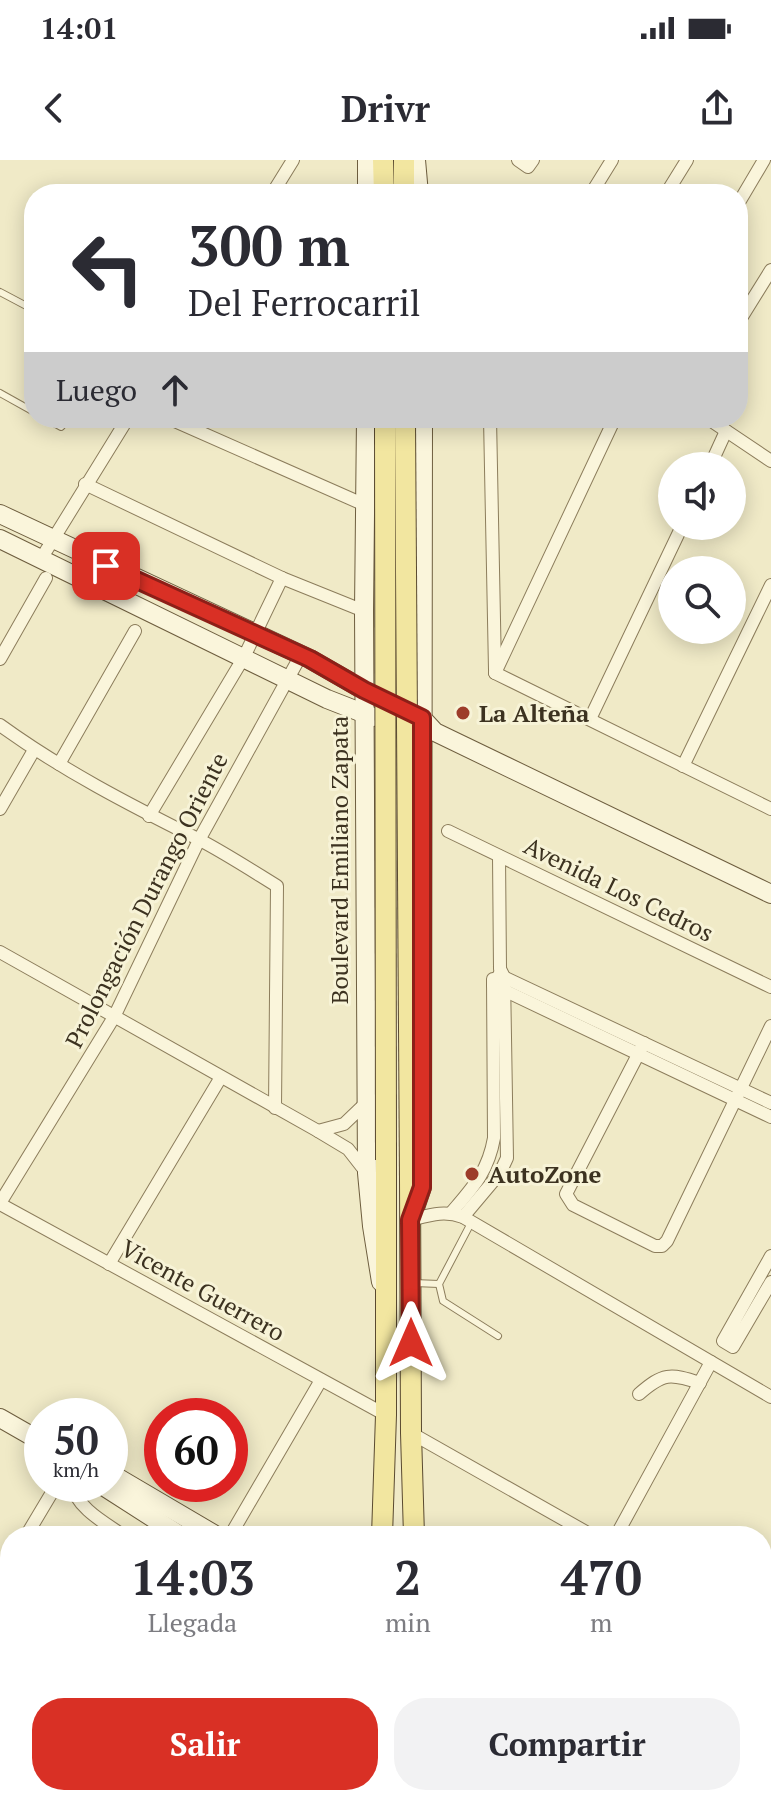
<!DOCTYPE html>
<html lang="es">
<meta charset="utf-8">
<style>
body{margin:0;font-family:"PT Serif",serif;background:#f2f2f3;color:#2b2b33;height:100vh;display:flex;flex-direction:column;font-size:30px;white-space:nowrap}
*{box-sizing:border-box;margin:0}
p{font-size:26px;color:#7c7c81}
.icon{flex:none;width:44px;height:44px;fill:none;stroke:currentColor;stroke-width:2;stroke-linecap:round;stroke-linejoin:round}
.map{position:relative;flex:1;overflow:hidden}
.details{position:absolute;left:0px;top:1366px;width:772px;height:280px;display:flex;flex-direction:column;background:#fff;border-radius:32px 32px 0 0;box-shadow:0 4px 20px #0003}
.details>*{flex:none}
.hud{position:absolute;left:24px;top:24px;width:724px;height:244px;border-radius:32px;box-shadow:0 4px 20px #0003;background:#fff;color:#2b2b33;overflow:hidden}
.buttons{position:absolute;left:658px;top:292px;display:grid;gap:16px}
.buttons a{display:grid;place-items:center;width:88px;height:88px;border-radius:50%;background:#fff;box-shadow:0 4px 20px #0003;font-size:40px}
.speed{position:absolute;left:24px;top:1238px;display:flex;gap:16px;font-size:40px;font-weight:700;text-align:center}
.speed>*{display:grid;place-content:center;width:104px;height:104px;border-radius:50%;background:#fff;box-shadow:0 4px 20px #0003;line-height:1}
.speed small{font-size:20px;font-weight:400}
.speed .limit{border:12px solid #d22;background:#fff;color:#111}
.pin{position:absolute;display:grid;place-items:center;width:68px;height:68px;color:#fff;margin:-34px;border-radius:16px;box-shadow:0 4px 12px #0006}
.me{position:absolute;width:88px;margin:-44px;rotate:0deg;stroke-linejoin:round;filter:drop-shadow(0 0 6px #0008)}
.turn{display:flex;align-items:center;gap:28px;height:168px;padding:0 32px;font-size:36px}
.turn .icon{width:104px;height:104px;stroke-width:2.5}
.turn b{display:block;font-size:56px;line-height:68px}
.then{display:flex;align-items:center;height:76px;padding:0 32px;background:#0003;gap:16px;font-size:30px}
.eta{display:flex;justify-content:space-evenly;align-items:center;height:136px;text-align:center}
.eta b{font-size:48px;font-weight:600;line-height:56px}
.action{display:flex;gap:16px;margin-top:auto;padding:16px 32px}
.action a{flex:1;height:92px;border-radius:32px;background:#d93025;color:#fff;font-size:32px;font-weight:600;line-height:92px;text-align:center}
.action a+a{background:#f2f2f3;color:#2b2b33}
.status{display:flex;justify-content:space-between;align-items:center;height:56px;padding:0 40px;background:#fff;direction:ltr}
.status svg{height:22px;fill:currentColor}
header{display:flex;justify-content:space-between;align-items:center;height:104px;padding:0 32px;background:#fff;font-size:36px;font-weight:600}
.map>svg:first-child{display:block}
</style>
<div class="status"><b>14:01</b><svg viewBox="0 0 49 12"><path d="M0 12V9h3v3zM5 12V6h3v6zM10 12V3h3v9zM15 12V0h3v12zM26 1h20v11H26zM47 4h2v5h-2z"/></svg></div>
<header><svg class="icon" aria-label="back" viewBox="0 0 24 24"><path d="M15 5l-7 7 7 7"/></svg>Drivr<svg class="icon" aria-label="share" viewBox="0 0 24 24"><path d="M12 15V3M7 8l5-5 5 5M5 13v7h14v-7"/></svg></header>
<div class="map">
<svg width="771" height="1646" viewBox="0 0 771 1646">
<rect width="100%" height="100%" fill="#f0eac7"/>
<g fill="none" stroke-linecap="round" stroke-linejoin="round">
<!-- lane casing -->
<g stroke="#8c7d5c" stroke-width="8">
<g id="lane">
<path d="M0,132L34,150"/>
<path d="M0,233L34,252"/>
<path d="M45,258L61,267L69,258"/>
<path d="M471,1063L439,1124L443,1141L498,1176"/>
<path d="M414,1123L439,1124"/>
</g>
</g>
<!-- street casing -->
<g stroke="#8c7d5c" stroke-width="14">
<g id="street">
<path d="M518,0L528,7L533,0"/>
<path d="M272,34L293,0"/>
<path d="M591,34L612,0"/>
<path d="M666,34L687,0"/>
<path d="M738,44L764,0"/>
<path d="M738,163L771,110"/>
<path d="M168,258L365,345"/>
<path d="M490,258L495,510"/>
<path d="M707,258L771,301"/>
<path d="M710,306L726,271"/>
<path d="M85,324L282,418L364,451"/>
<path d="M41,399L128,258"/>
<path d="M0,499L46,418"/>
<path d="M495,513L771,649"/>
<path d="M495,513L615,258"/>
<path d="M590,559L682,366"/>
<path d="M0,565C62,610 130,645 198,679C225,693 251,710 277,726L275,948"/>
<path d="M59,604L135,471"/>
<path d="M683,606L771,425"/>
<path d="M0,649L34,590"/>
<path d="M149,656L244,497L282,418"/>
<path d="M448,671L771,827"/>
<path d="M0,792L318,971L348,989L366,1012"/>
<path d="M499,815L771,943"/>
<path d="M493,825L771,957"/>
<path d="M644,883L566,1034L573,1045L655,1086H662L667,1081L771,866"/>
<path d="M318,971L344,964L367,942"/>
<path d="M0,1043L114,857L199,680L301,495"/>
<path d="M0,1044L386,1255"/>
<path d="M451,1053C473,1027 488,1012 494,978L493,819"/>
<path d="M463,1057L500,1013L507,998L504,817L500,809L499,696"/>
<path d="M410,1060C430,1055 444,1050 463,1057L771,1237"/>
<path d="M771,1096L723,1181L733,1187L771,1122"/>
<path d="M109,1104L221,917"/>
<path d="M639,1234C663,1213 670,1213 700,1223"/>
<path d="M411,1273L593,1376"/>
<path d="M72,1324C76,1348 105,1363 124,1376"/>
<path d="M26,1376L57,1324"/>
<path d="M230,1376L321,1220"/>
<path d="M616,1376L711,1202"/>
<path d="M762,1412L771,1397"/>
<path d="M0,1419L10,1403"/>
<path d="M762,1475L771,1480"/>
<path d="M0,1496L10,1502"/>
<path d="M238,1636L255,1646"/>
<path d="M363,1636L366,1646"/>
<path d="M94,1646L99,1636"/>
<path d="M325,1646L331,1636"/>
</g>
</g>
<!-- secondary casing -->
<g stroke="#6e5e3f" stroke-width="20">
<g id="secondary">
<path d="M416,0L419,34"/>
<path d="M367,34V0"/>
<path d="M366,258L364,451L367,1013L372,1066L381,1122"/>
<path d="M0,354L310,499L364,530L422,558L435,572L771,734"/>
<path d="M0,379L327,539L373,557"/>
<path d="M413,1054L422,1027L423,258"/>
<path d="M0,1258L42,1282"/>
<path d="M110,1313L217,1376"/>
<path d="M100,1324L181,1376"/>
<path d="M627,1636L643,1646"/>
</g>
</g>
<!-- primary casing -->
<g stroke="#5a4a30" stroke-width="22">
<g id="primary">
<path d="M383,0L384,34"/>
<path d="M404,34V0"/>
<path d="M410,1020L411,1273L414,1376"/>
<path d="M382,1376L386,1255V1000"/>
<path d="M391,1636L394,1646"/>
<path d="M435,1636L438,1646"/>
</g>
</g>
<!-- lane -->
<use href="#lane" stroke="#faf5db" stroke-width="6"/>
<!-- street -->
<use href="#street" stroke="#faf5db" stroke-width="12"/>
<!-- secondary -->
<use href="#secondary" stroke="#faf5db" stroke-width="18"/>
<!-- primary -->
<use href="#primary" stroke="#f2e6a0" stroke-width="20"/>
<!-- primary-bridge casing -->
<g stroke="#5a4a30" stroke-width="22" stroke-linecap="butt">
<g id="primary-bridge">
<path d="M385,258L386,1000"/>
<path d="M405,258L410,1020"/>
</g>
</g>
<!-- primary-bridge -->
<use href="#primary-bridge" stroke="#f2e6a0" stroke-width="20"/>
</g>
<g fill="none" stroke-linecap="round" stroke-linejoin="round">
<!-- route casing -->
<g stroke="#8d1f18" stroke-width="20">
<path id="route" d="M106,406L310,499L364,530L422,558V1027L410,1060L411,1183"/>
</g>
<!-- route -->
<use href="#route" stroke="#d93025" stroke-width="14"/>
</g>
<!-- markers -->
<g fill="#9d3c2a" stroke="#f7f3d7" stroke-width="3">
<circle cx="463" cy="553" r="8"/>
<circle cx="472" cy="1014" r="8"/>
</g>
<g text-anchor="middle" dominant-baseline="central" stroke-width="6" stroke-linejoin="round" paint-order="stroke">
<!-- poi labels -->
<g font-size="24" font-weight="bold" fill="#3c3220" stroke="#f7f3d7" text-anchor="start">
<text x="479" y="553">La Alteña</text>
<text x="488" y="1014">AutoZone</text>
</g>
<!-- street labels -->
<g font-size="24" fill="#3c3220" stroke="#f7f3d7">
<text transform="translate(339 700) rotate(-90)">Boulevard Emiliano Zapata</text>
<text transform="translate(619 729) rotate(26)">Avenida Los Cedros</text>
<text transform="translate(146 740) rotate(-63)">Prolongación Durango Oriente</text>
<text transform="translate(203 1130) rotate(29)">Vicente Guerrero</text>
</g>
</g>
</svg>
<div class="buttons">
<a><svg class="icon" aria-label="sound" viewBox="0 0 24 24"><path d="M4 9h4l5-4v14l-5-4H4zM17 9q2 3 0 6"/></svg></a>
<a><svg class="icon" aria-label="search" viewBox="0 0 24 24"><circle cx="10" cy="10" r="6"/><path d="M15 15l6 6"/></svg></a>
</div>
<div class="speed"><div>50<small>km/h</small></div><div class="limit">60</div></div>
<div class="pin" style="left:106px;top:406px;background:#d93025"><svg class="icon" aria-label="arrive" viewBox="0 0 24 24"><path d="M6 21V4h12l-3 4 3 4H6"/></svg></div>
<svg class="me" style="left:411px;top:1183px" viewBox="-20 -20 40 40"><path d="M0-17L14 15 0 8-14 15z" fill="#d93025" stroke="#fff" stroke-width="4"/></svg>
<div class="hud">
<div class="turn"><svg class="icon" aria-label="left" viewBox="0 0 24 24"><path d="M17 20v-9H6M10 6l-5 5 5 5"/></svg><div><b>300 m</b>Del Ferrocarril</div></div>
<div class="then">Luego<svg class="icon" aria-label="ahead" viewBox="0 0 24 24"><path d="M12 20V5M6 11l6-6 6 6"/></svg></div>
</div>
<section class="details">
<div class="eta">
<div><b>14:03</b><p>Llegada</p></div>
<div><b>2</b><p>min</p></div>
<div><b>470</b><p>m</p></div>
</div>
<div class="action"><a>Salir</a><a>Compartir</a></div>
</section>
</div>
